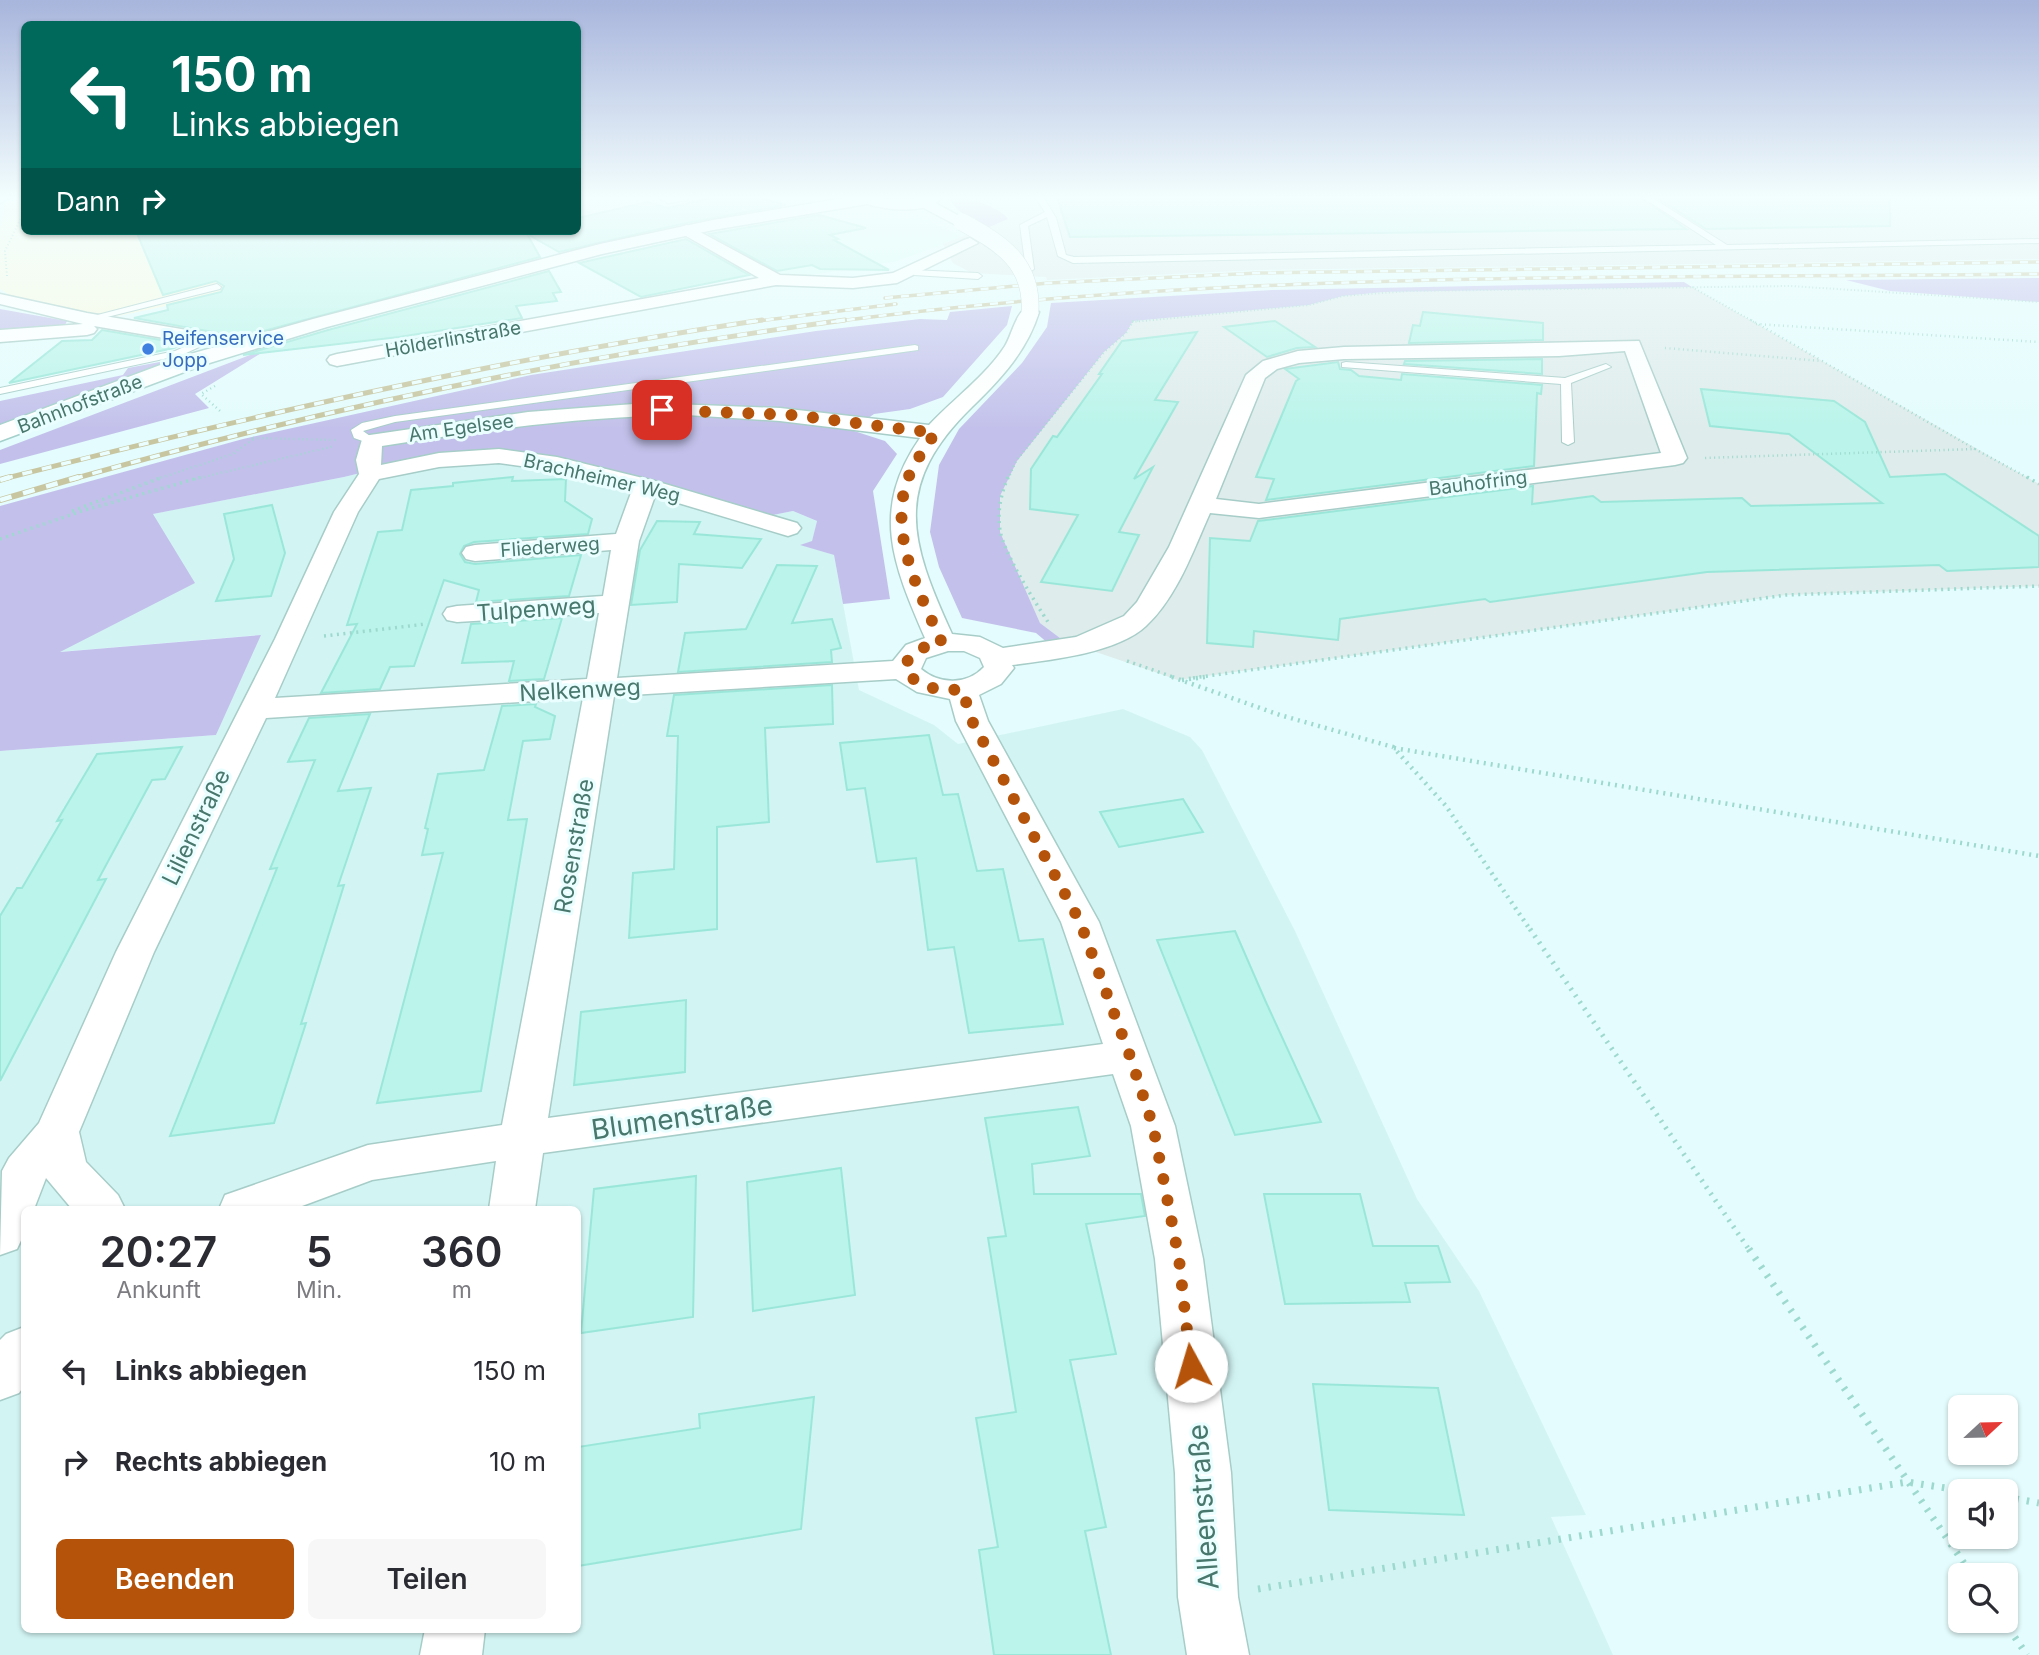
<!DOCTYPE html>
<html lang="de">
<meta charset="utf-8">
<style>
body{margin:0;font-family:Inter,sans-serif;background:#f7f7f7;color:#2b2b33;height:100vh;display:flex;flex-direction:column;font-size:26px;white-space:nowrap}
*{box-sizing:border-box;margin:0}
p{font-size:23px;color:#7c7c81}
.icon{flex:none;width:38px;height:38px;fill:none;stroke:currentColor;stroke-width:2;stroke-linecap:round;stroke-linejoin:round}
.map{position:relative;flex:1;overflow:hidden}
.details{position:absolute;left:21px;top:1206px;width:560px;height:427px;display:flex;flex-direction:column;background:#fff;border-radius:10px;box-shadow:0 2px 5px #0004}
.details>*{flex:none}
.banner{position:absolute;left:21px;top:21px;width:560px;height:214px;border-radius:10px;box-shadow:0 2px 5px #0004;background:#00695c;color:#fff;overflow:hidden}
.needle{width:46px;rotate:68deg}
.tools{position:absolute;left:1948px;top:1395px;display:grid;gap:14px}
.tools a{display:grid;place-items:center;width:70px;height:70px;border-radius:10px;background:#fff;box-shadow:0 2px 5px #0004;font-size:35px}
.pin{position:absolute;display:grid;place-items:center;width:60px;height:60px;color:#fff;margin:-30px;border-radius:14px;box-shadow:0 4px 10px #0006}
.me{position:absolute;width:77px;margin:-38px;rotate:354deg;stroke-linejoin:round;filter:drop-shadow(0 0 5px #0008)}
.turn{display:flex;align-items:center;gap:24px;height:147px;padding:0 35px;font-size:32px}
.turn .icon{width:91px;height:91px;stroke-width:2.5}
.turn b{display:block;font-size:49px;line-height:60px}
.then{display:flex;align-items:center;height:66px;padding:0 35px;background:#0003;gap:14px;font-size:26px}
.eta{display:flex;justify-content:space-evenly;align-items:center;height:119px;text-align:center}
.eta b{font-size:42px;font-weight:600;line-height:49px}
.button{display:flex;gap:14px;margin-top:auto;padding:14px 35px}
.button a{flex:1;height:80px;border-radius:10px;background:#b45309;color:#fff;font-size:28px;font-weight:600;line-height:80px;text-align:center}
.button a+a{background:#f7f7f7;color:#2b2b33}
ul{padding:0;list-style:none}
li{display:flex;align-items:center;gap:21px;height:91px;padding:0 35px}
li div{flex:1}
li b{display:block;font-size:26px}
li em{font-style:normal}
.map>svg:first-child{display:block}
</style>
<div class="map">
<svg width="2039" height="1655" viewBox="0 0 2039 1655">
<rect width="100%" height="100%" fill="#e4fcfd"/>
<!-- residential -->
<path fill="#d2f5f4" fill-rule="evenodd" d="M506,452L768,516L793,511L817,521L812,542L802,545L834,555L859,690L934,725L958,744L1123,709L1190,737L1202,750L1295,931L1417,1199L1479,1291L1586,1515L1551,1517L1613,1655H0V751L216,735L260,635L58,652L152,514L344,477L414,460ZM24,1209H578V1629H24Z"/>
<!-- commercial -->
<path fill="#d7fef4" d="M863,207L909,212L963,237L897,261L804,276L782,275L713,231Z"/>
<!-- industrial -->
<g fill="#deeceb">
<path d="M963,197H2039V259L1256,270L1047,280L1046,277L972,273L953,263L943,244L1008,219L1005,214Z"/>
<path d="M1692,287L2039,484V586L1786,595L1178,680L1064,641L1040,623L1000,532V496L1016,461L1104,352L1126,333L1133,321L1309,305L1343,296L1384,292Z"/>
</g>
<!-- education -->
<path fill="#f8f9e0" d="M20,197H24V231H491L317,274L109,318L11,296L0,289V229L5,203Z"/>
<!-- green -->
<g fill="#c3c1eb">
<path d="M955,197C968,197 1002,208 1008,219L989,227C975,220 956,214 950,199Z"/>
<path d="M2039,278V302L1890,291L1846,280Z"/>
<path d="M1684,282L1692,287L1384,292L1343,296L1309,305L1133,321L1126,333L1104,352L1017,461L1000,496V532L1040,623L1064,641L1049,644L1036,633L962,618L939,567L930,532L939,465L959,429L1022,363L1047,327L1051,303L1272,290Z"/>
<path d="M1012,306L1007,325L943,397L910,409L874,414L851,430L885,441L897,454L873,491L890,599L843,604L834,555L800,545L812,541L817,521L793,511L768,516L547,457L414,460L344,477L153,514L195,583L60,652L261,635L216,735L0,751V506L243,439L531,375L816,331L920,319L947,320L950,312Z"/>
<path d="M0,309L67,321L64,327L0,331Z"/>
<path d="M271,347L195,394L209,408L0,464V450Z"/>
<path d="M186,357L0,427V401L123,375L128,368Z"/>
</g>
<!-- building -->
<g fill="#baf4ea" stroke="#9ae7d9" stroke-width="2">
<path d="M715,197H756L785,205L686,223L559,252L527,234L540,257L241,337L134,318L168,310L167,305L221,292L224,286L216,281L163,295L136,231H578V218L647,202L668,208Z"/>
<path d="M1057,197H1640L1686,229L1070,237Z"/>
<path d="M1656,197H1890V226L1706,229Z"/>
<path d="M819,215L866,228L830,235L838,239L834,240L889,270L820,269L812,265L777,271L709,234Z"/>
<path d="M686,239L749,275L641,297L579,263Z"/>
<path d="M549,271L561,292L553,293L557,301L516,306L522,318L399,337L243,355L328,330Z"/>
<path d="M1423,312L1543,323V340L1409,343L1413,325L1420,326Z"/>
<path d="M1275,321L1315,347L1297,348L1267,357L1224,327Z"/>
<path d="M102,330L184,344L174,348L9,383L62,341L92,340Z"/>
<path d="M1197,332L1155,400L1178,402L1134,479L1153,467L1119,532L1139,535L1112,591L1041,582L1078,515L1030,509L1031,469L1053,436L1057,437L1102,374H1099L1122,341Z"/>
<path d="M1542,359V374L1404,364L1405,361Z"/>
<path d="M1338,362L1340,369L1351,370L1359,376L1401,380L1402,374L1542,385L1541,394L1537,393L1534,466L1266,500L1274,479L1256,477L1296,381L1299,379L1285,369Z"/>
<path d="M1701,389L1834,401L1865,422L1890,477L1945,474L2039,536V567L1947,571L1939,565L1707,572L1490,602L1485,599L1340,619L1338,640L1254,631L1253,647L1207,643L1210,538L1250,541L1258,521L1533,486L1532,504L1593,496L1601,502L1742,498L1751,506L1882,503L1789,434L1710,426Z"/>
<path d="M513,477L512,481L566,479L565,501L592,519L588,534L474,542L464,546L460,554L465,562L475,564L581,555L569,596L476,602L479,590L444,580L414,666L390,667L380,689L321,693L357,624L347,625L378,532L402,530L411,490L453,486V483Z"/>
<path d="M272,505L285,553L271,596L216,601L234,559L224,514Z"/>
<path d="M657,521L700,522L694,534L761,539L742,568L679,564L677,602L631,605L640,550Z"/>
<path d="M777,565L817,566L792,623L832,619L841,648L831,650L832,662L678,672L685,633L746,629Z"/>
<path d="M562,618L544,679L509,681L514,661L462,663L471,624Z"/>
<path d="M832,685L833,724L765,728L769,822L717,827V929L629,938L633,873L674,869L678,736H667L674,695Z"/>
<path d="M536,704L535,707L555,716L550,739L523,741L508,820L527,819L481,1091L377,1103L443,853L422,855L428,829L425,828L438,774L484,770L502,706Z"/>
<path d="M370,714L338,791L371,788L338,886L344,885L301,1024L306,1023L274,1123L170,1136L277,868L270,869L315,760L288,762L309,718Z"/>
<path d="M929,735L943,795L958,794L977,871L1003,869L1019,941L1043,939L1063,1024L969,1033L954,947L928,950L916,858L877,862L865,788L847,790L840,743Z"/>
<path d="M182,747L165,779L152,780L98,880L106,879L0,1081V916L17,888H22L62,820L57,821L97,754Z"/>
<path d="M1183,799L1203,832L1119,847L1100,812Z"/>
<path d="M1235,931L1265,1000L1321,1122L1235,1135L1157,940Z"/>
<path d="M686,1000L685,1072L574,1085L581,1012Z"/>
<path d="M1078,1107L1090,1156L1032,1164L1034,1194H1141L1145,1216L1086,1224L1116,1354L1070,1360L1106,1527L1085,1531L1111,1655H994L979,1550L998,1547L976,1418L1016,1412L988,1238L1006,1236L985,1118Z"/>
<path d="M841,1168L855,1295L753,1311L747,1182Z"/>
<path d="M696,1176L693,1317L581,1333L594,1189Z"/>
<path d="M1264,1194H1360L1373,1246H1438L1450,1282L1405,1283L1410,1302L1285,1304Z"/>
<path d="M1313,1384L1438,1388L1464,1515L1329,1510Z"/>
<path d="M814,1397L801,1529L578,1566V1447L700,1428L699,1414Z"/>
</g>
<g fill="none" stroke-linecap="round" stroke-linejoin="round">
<!-- service casing -->
<g stroke="#a7cdc8" stroke-width="2">
<g id="service">
<path d="M1035,197H1043L1056,218L1066,255L1074,257L1716,245L1642,197H1651L1727,245L2039,239V243L1073,263L1058,256L1047,217L1028,226L1034,269L1030,272L1026,269L1020,225L1045,212Z"/>
<path d="M911,270L978,273L982,276L978,279L914,275Z"/>
<path d="M217,284L221,287L220,289L87,322L82,319Z"/>
<path d="M211,335L214,336V340L182,355L0,394V388L175,351Z"/>
<path d="M915,345L918,346V350L395,422L363,431L377,441L371,444L354,438L351,430L362,423L395,416Z"/>
<path d="M1346,362L1565,378L1606,364L1611,367L1571,383L1574,442L1568,445L1562,442L1561,384L1342,367V363Z"/>
</g>
</g>
<!-- minor casing -->
<g stroke="#a7cdc8" stroke-width="3">
<g id="minor">
<path d="M0,197H12L0,203Z"/>
<path d="M658,197H689L687,200L668,203Z"/>
<path d="M919,197L926,198L970,222L968,225H956L916,204L914,201Z"/>
<path d="M687,225L780,275L853,278L893,273L964,240L970,238L978,243L897,283L853,288L776,285L337,366L330,364L327,360L330,356L337,354L759,278L681,233L679,230L681,227Z"/>
<path d="M0,294L87,313L240,339L250,345L240,351L94,326L97,329L94,333L87,335L0,342V330L83,324L0,304Z"/>
<path d="M1030,306L1039,312C1027,351 1001,379 972,407C892,485 909,540 952,634L980,637L1003,648L1076,637L1124,616L1137,602L1169,547L1246,375L1263,361L1298,351L1344,347L1639,341L1687,458L1683,463L1675,465L1259,518L1210,513C1193,551 1177,597 1146,626C1117,653 1051,660 1012,665L1014,668L1001,684L979,695L988,721L1099,922L1175,1126L1203,1259L1231,1473L1238,1597L1249,1655H1187L1178,1597L1175,1473L1155,1259L1131,1126L1113,1074L543,1153L535,1209H489L496,1161L372,1180L294,1209H219L225,1195L368,1145L502,1125L583,698L266,718L154,952L79,1132L86,1162L118,1195L125,1209H72L46,1178L34,1209H24V1234L17,1249L0,1255L2,1171L9,1158L39,1123L116,952L275,639L334,512L359,474L356,460L363,436L528,412L647,403L780,408L929,425C953,399 985,377 1005,346C1012,335 1016,310 1030,306ZM1625,351L1661,453L1259,504L1216,499L1265,378L1277,369L1299,363L1344,359L1559,356ZM687,415L780,421L920,438C870,510 893,564 925,638L906,645L893,661L617,678L639,541L655,496L788,536L797,533L801,528L797,523L655,481L557,457L499,449L439,453L381,465L382,446C483,430 584,416 687,415ZM499,463L557,471L632,490L616,534L475,545L466,547L462,553L466,559L475,561L611,550L603,596L457,606L447,608L443,614L447,620L457,622L599,613L587,679L275,698L358,512L379,479L439,467ZM948,651H964L980,658L984,667C967,685 940,685 921,669L926,658ZM896,679L917,692L950,699L956,721L1061,922L1103,1044L548,1118L614,696Z"/>
<path d="M24,1327V1386L19,1393L0,1400V1340L6,1334Z"/>
<path d="M425,1629H485L482,1655H420Z"/>
</g>
</g>
<!-- secondary casing -->
<g stroke="#a4d0cb" stroke-width="3">
<path id="secondary" d="M850,197L900,199L943,197C926,215 888,210 867,204L713,230L602,254L327,327L203,365L0,441V425L187,355L313,319L600,244L713,220Z"/>
</g>
<!-- path-far5 -->
<g stroke="#9dd9ce" stroke-width="2" stroke-dasharray="1 2.5" stroke-linecap="butt">
<path d="M7,276L5,251L22,216"/>
<path d="M1692,287L1754,322"/>
<path d="M1132,322L1309,305L1343,296L1409,291L1790,286L2039,302"/>
</g>
<!-- path-far4 -->
<g stroke="#9dd9ce" stroke-width="2.5" stroke-dasharray="1 3.5" stroke-linecap="butt">
<path d="M1751,320L1819,359"/>
<path d="M1756,324L2039,342"/>
<path d="M1665,348L1822,361L1975,449L1703,458"/>
<path d="M215,386L201,394L220,411"/>
<path d="M253,438L335,440"/>
<path d="M1975,449L2030,479"/>
<path d="M157,479L233,454L253,439"/>
<path d="M195,479L335,446"/>
<path d="M1008,479L1016,461L1104,352L1126,333L1133,321L1142,320"/>
</g>
<!-- path-far3 -->
<g stroke="#9dd9ce" stroke-width="3.5" stroke-dasharray="2 4.5" stroke-linecap="butt">
<path d="M1008,477C1001,494 997,511 1000,530C1003,552 1035,602 1048,622"/>
<path d="M2027,477L2039,484"/>
<path d="M72,511L163,477"/>
<path d="M0,539L82,511L202,477"/>
<path d="M324,636L426,624"/>
<path d="M1127,661L1176,678"/>
<path d="M1193,678L1786,595L2039,586"/>
</g>
<!-- path-far2 -->
<g stroke="#9dd9ce" stroke-width="4.5" stroke-dasharray="2 5" stroke-linecap="butt">
<path d="M1172,677L1280,715L1393,747L1446,806L1531,931"/>
<path d="M1182,680L1205,677"/>
<path d="M1394,748L2039,856"/>
</g>
<!-- path-far1 -->
<path stroke="#9dd9ce" stroke-width="5" stroke-dasharray="2 6" stroke-linecap="butt" d="M1530,929L1750,1251"/>
<!-- path -->
<g stroke="#9dd9ce" stroke-width="7" stroke-dasharray="2.5 8" stroke-linecap="butt">
<path d="M1749,1249L1972,1575"/>
<path d="M2006,1497L2039,1503"/>
<path d="M1258,1589L1907,1482L1965,1491"/>
<path d="M2003,1620L2027,1655"/>
</g>
<!-- service -->
<use href="#service" fill="#fff" fill-rule="evenodd"/>
<!-- minor -->
<use href="#minor" fill="#fff" fill-rule="evenodd"/>
<!-- secondary -->
<use href="#secondary" fill="#fff" fill-rule="evenodd"/>
<!-- rail-far2 casing -->
<g stroke="#c7c6a1" stroke-width="3.5">
<g id="rail-far2">
<path d="M885,298L1049,283L1259,273L2039,262"/>
<path d="M750,322L896,304"/>
<path d="M831,322C1231,269 1637,279 2039,274"/>
</g>
</g>
<!-- rail-far1 casing -->
<g stroke="#c7c6a1" stroke-width="5">
<g id="rail-far1">
<path d="M3,479C254,415 506,358 762,320"/>
<path d="M73,479C326,407 584,355 845,320"/>
</g>
</g>
<!-- rail casing -->
<g stroke="#c7c6a1" stroke-width="6">
<g id="rail">
<path d="M0,480L10,477"/>
<path d="M0,500L79,477"/>
</g>
</g>
<!-- rail-far2 -->
<use href="#rail-far2" stroke="#ebfeff" stroke-width="2.5" stroke-dasharray="8" stroke-linecap="butt"/>
<!-- rail-far1 -->
<use href="#rail-far1" stroke="#ebfeff" stroke-width="3.5" stroke-dasharray="10" stroke-linecap="butt"/>
<!-- rail -->
<use href="#rail" stroke="#ebfeff" stroke-width="4.5" stroke-dasharray="12" stroke-linecap="butt"/>
<!-- minor-bridge casing -->
<g stroke="#a7cdc8" stroke-width="18" stroke-linecap="butt">
<path id="minor-bridge" d="M962,222C1001,243 1033,263 1030,312"/>
</g>
<!-- minor-bridge -->
<use href="#minor-bridge" stroke="#fff" stroke-width="17"/>
</g>
<!-- sky -->
<linearGradient id="sky" x2="0" y2="1"><stop stop-color="#a8b5dc"/><stop offset="0.46" stop-color="#f3fefe"/><stop offset="1" stop-color="#f3fefe" stop-opacity="0"/></linearGradient>
<rect width="2039" height="429" fill="url(#sky)"/>
<g fill="none" stroke-linecap="round" stroke-linejoin="round">
<!-- route -->
<path stroke="#b45309" stroke-width="12" stroke-dasharray="0 21.6" d="M662,410L793,415L935,433C923,451 909,469 904,491C893,544 921,596 942,643C926,646 904,651 906,672C920,688 941,692 962,689L972,721L1080,922L1130,1056L1153,1126L1179,1259L1191,1366"/>
</g>
<!-- markers -->
<circle fill="#3f7fe0" stroke="#ebfeff" stroke-width="2.5" cx="148" cy="349" r="7"/>
<g text-anchor="middle" dominant-baseline="central" stroke-width="6" stroke-linejoin="round" paint-order="stroke">
<!-- far-shop labels -->
<g font-size="19" fill="#366cbe" stroke="#ebfeff" text-anchor="start">
<text x="162" y="338">Reifenservice<tspan x="162" dy="22">Jopp</tspan></text>
</g>
<!-- far-street labels -->
<g font-size="19" fill="#48776d" stroke="#ebfeff">
<text transform="translate(453 339) rotate(-10)">Hölderlinstraße</text>
<text transform="translate(80 404) rotate(-21)">Bahnhofstraße</text>
<text transform="translate(461 428) rotate(-8)">Am Egelsee</text>
<text transform="translate(602 478) rotate(13)">Brachheimer Weg</text>
<text transform="translate(1478 483) rotate(-7)">Bauhofring</text>
<text transform="translate(550 547) rotate(-4)">Fliederweg</text>
</g>
<!-- street labels -->
<g font-size="23" fill="#48776d" stroke="#ebfeff">
<text transform="translate(536 609) rotate(-4)">Tulpenweg</text>
<text transform="translate(580 690) rotate(-3)">Nelkenweg</text>
<text transform="translate(196 827) rotate(-64)">Lilienstraße</text>
<text transform="translate(574 846) rotate(-80)">Rosenstraße</text>
</g>
<!-- near-street labels -->
<g font-size="28" fill="#48776d" stroke="#ebfeff">
<text transform="translate(682 1117) rotate(-8)">Blumenstraße</text>
<text transform="translate(1203 1507) rotate(-94)">Alleenstraße</text>
</g>
</g>
</svg>
<div class="tools">
<a><svg class="needle" viewBox="-14 -14 28 28"><path d="M0-13l5 13h-10z" fill="#e53935"/><path d="M0 13l5-13h-10z" fill="#7c7c81"/></svg></a>
<a><svg class="icon" aria-label="sound" viewBox="0 0 24 24"><path d="M4 9h4l5-4v14l-5-4H4zM17 9q2 3 0 6"/></svg></a>
<a><svg class="icon" aria-label="search" viewBox="0 0 24 24"><circle cx="10" cy="10" r="6"/><path d="M15 15l6 6"/></svg></a>
</div>
<div class="pin" style="left:662px;top:410px;background:#d93025"><svg class="icon" aria-label="arrive" viewBox="0 0 24 24"><path d="M6 21V4h12l-3 4 3 4H6"/></svg></div>
<svg class="me" style="left:1191px;top:1366px" viewBox="-20 -20 40 40"><circle r="19" fill="#fff"/><path d="M0-13L10 11 0 6-10 11z" fill="#b45309"/></svg>
<div class="banner">
<div class="turn"><svg class="icon" aria-label="left" viewBox="0 0 24 24"><path d="M17 20v-9H6M10 6l-5 5 5 5"/></svg><div><b>150 m</b>Links abbiegen</div></div>
<div class="then">Dann<svg class="icon" aria-label="right" viewBox="0 0 24 24"><path d="M7 20v-9h11M14 6l5 5-5 5"/></svg></div>
</div>
<section class="details">
<div class="eta">
<div><b>20:27</b><p>Ankunft</p></div>
<div><b>5</b><p>Min.</p></div>
<div><b>360</b><p>m</p></div>
</div>
<ul>
<li><svg class="icon" aria-label="left" viewBox="0 0 24 24"><path d="M17 20v-9H6M10 6l-5 5 5 5"/></svg><div><b>Links abbiegen</b></div><em>150 m</em></li>
<li><svg class="icon" aria-label="right" viewBox="0 0 24 24"><path d="M7 20v-9h11M14 6l5 5-5 5"/></svg><div><b>Rechts abbiegen</b></div><em>10 m</em></li>
</ul>
<div class="button"><a>Beenden</a><a>Teilen</a></div>
</section>
</div>
